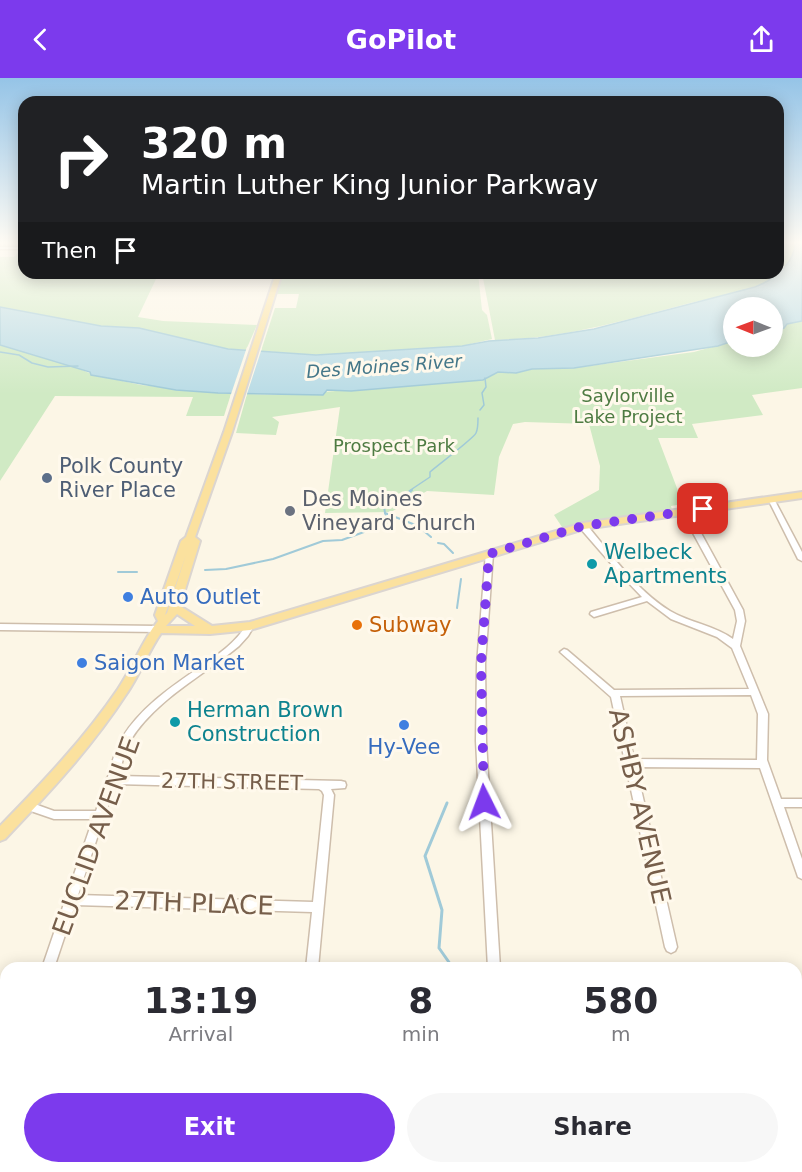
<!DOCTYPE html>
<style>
body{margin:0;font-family:"DejaVu Sans",sans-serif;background:#f7f7f7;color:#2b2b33;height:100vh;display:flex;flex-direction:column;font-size:22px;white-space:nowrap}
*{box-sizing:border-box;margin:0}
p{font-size:20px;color:#7c7c81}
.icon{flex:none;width:33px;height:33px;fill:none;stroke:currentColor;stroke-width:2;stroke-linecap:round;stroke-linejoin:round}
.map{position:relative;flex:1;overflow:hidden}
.drawer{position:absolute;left:0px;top:884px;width:802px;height:212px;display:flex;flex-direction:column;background:#fff;border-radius:18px 18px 0 0;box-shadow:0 3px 15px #0003}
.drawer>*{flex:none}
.top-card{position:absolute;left:18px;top:18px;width:766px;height:183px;border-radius:18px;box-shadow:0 3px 15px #0003;background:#202124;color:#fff;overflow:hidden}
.needle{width:39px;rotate:271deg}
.tools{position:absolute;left:723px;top:219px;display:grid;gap:12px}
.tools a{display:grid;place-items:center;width:60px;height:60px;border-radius:50%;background:#fff;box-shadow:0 3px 15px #0003;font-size:30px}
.pin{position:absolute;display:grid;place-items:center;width:51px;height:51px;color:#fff;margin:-26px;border-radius:12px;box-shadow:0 3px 9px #0006}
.me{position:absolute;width:66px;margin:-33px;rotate:357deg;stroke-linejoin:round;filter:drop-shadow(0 0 4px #0008)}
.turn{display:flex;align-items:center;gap:21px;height:126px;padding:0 24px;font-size:27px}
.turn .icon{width:78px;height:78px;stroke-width:2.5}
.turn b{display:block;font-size:42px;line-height:51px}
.then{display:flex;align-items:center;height:57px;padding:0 24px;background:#0003;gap:12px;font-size:22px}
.eta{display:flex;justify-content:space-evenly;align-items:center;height:102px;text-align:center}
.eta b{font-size:36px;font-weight:700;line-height:42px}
.action{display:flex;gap:12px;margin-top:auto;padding:12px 24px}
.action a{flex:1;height:69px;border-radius:36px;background:#7c3aed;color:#fff;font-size:24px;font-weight:700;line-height:69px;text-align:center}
.action a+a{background:#f7f7f7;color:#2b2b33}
header{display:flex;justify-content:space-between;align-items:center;height:78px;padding:0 24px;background:#7c3aed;color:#fff;font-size:27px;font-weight:700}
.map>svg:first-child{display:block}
</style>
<header><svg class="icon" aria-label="back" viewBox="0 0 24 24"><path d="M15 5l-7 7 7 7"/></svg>GoPilot<svg class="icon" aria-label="share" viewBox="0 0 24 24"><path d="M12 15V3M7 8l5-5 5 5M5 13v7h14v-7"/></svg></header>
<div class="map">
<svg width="802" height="1094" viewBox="0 0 802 1094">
<rect width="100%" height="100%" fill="#fcf6e6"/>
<!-- green -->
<g fill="#d0eac4">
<path d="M779,163H796C795,183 783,196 765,205C743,216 714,219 690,225C625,242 563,261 495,262L482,195H778Z"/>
<path d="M21,171H24V195H214L156,201L138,239L163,243L257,247L246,272L228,271L139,250L101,248L0,229V179H14Z"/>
<path d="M283,195H478L482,232L487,237L492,261L462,268L368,275L316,277L261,273L275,230H296L299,216H277Z"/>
<path d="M802,243V310L752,317L763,337L692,346L698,360H658L683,426L671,428L673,435L564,452L554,437L599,412L600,388L589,346L525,344L513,346L499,379L494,417L427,413L391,434L325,435L340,329L272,339L279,344L276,357L236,355L247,316L282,317L483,302L498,294L516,295L532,291L574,290L694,274L733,263L734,268H772L773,254L786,246Z"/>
<path d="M0,267L68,286L94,297L141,307L231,316L224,338H186L193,319L55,318L0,403Z"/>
</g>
<!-- water -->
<path fill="#badce6" stroke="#a0cad8" stroke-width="1.5" d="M796,163H802V243L787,246L784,250L773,254L772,230H734L733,263L718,268L574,290L532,291L516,295L498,294L483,302L351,313L327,312L323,317L218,315L176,312L91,297L90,294L0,267V229L101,248L139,250L228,271L316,277L462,268L489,263L538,260L594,251L755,209C777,200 793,187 796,163Z"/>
<!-- pier -->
<path fill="#fcf6e6" d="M247,269L262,270L246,319H230Z"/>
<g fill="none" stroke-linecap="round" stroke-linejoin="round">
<!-- stream-far2 -->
<g stroke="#a0cad8" stroke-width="1.5">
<path d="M0,274L19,277L32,285L48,289L78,288"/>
<path d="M480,332L484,327L482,315L486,309L485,300"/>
<path d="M409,413L430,399V394C438,387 474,360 476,355C478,351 478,345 478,340"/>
</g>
<!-- stream-far1 -->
<g stroke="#a0cad8" stroke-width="2">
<path d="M412,412L399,424L384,428L385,435L418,448L431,459"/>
<path d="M438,465L444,466L453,475"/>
<path d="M205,492L226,491L273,481L323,463L342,462L386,446L388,443L385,435"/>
<path d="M118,494H137"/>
<path d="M457,530L461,501"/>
</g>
<!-- stream -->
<g stroke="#a0cad8" stroke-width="3">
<path d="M447,725L425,778L442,832L439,870L453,890"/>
<path d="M391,1094L393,1089"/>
</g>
<!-- minor casing -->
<g stroke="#cebeac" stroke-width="3">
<g id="minor">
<rect x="0" y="169" width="24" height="2"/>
<path d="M771,419L774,421L802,474V483L798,481L768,421Z"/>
<path d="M682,431H685L689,433L743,532L745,543L740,568L768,636L767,682L781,721H802V729H784L802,781V801L798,799L797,796L760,690L636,689L677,869L675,873L671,875L667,873L665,869L611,619L560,574L564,571L567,572L614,612L749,611L732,570L717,559L671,541L647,523L594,539L590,536L591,534L642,519L620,496L580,450L579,448L583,446H586C611,476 636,512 670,533C690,545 714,547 733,561L737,543L735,532L681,433ZM751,617L758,636L757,682L634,681L620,618Z"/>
<path d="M486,474H492L493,476L485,586L486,663L500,890H488L476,663L477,586Z"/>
<path d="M250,545L254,548L248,558L239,568C203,598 156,621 130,663C124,673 122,687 118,698L341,703L345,704L346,707L345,710L331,711L334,717L318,890H306L312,834L75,827L54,890H42L93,741H54L25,731L24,728L25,725L29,724L54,733H96L106,704L105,702L108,699C112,686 115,671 122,660C141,629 171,609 200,589C217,577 236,565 247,546ZM115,706L319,711L322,713L324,717L313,824L78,817Z"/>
<path d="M0,546L159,548L163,551L159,554L0,552Z"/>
<path d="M6,1008V1035L5,1038L0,1040V1014L1,1010Z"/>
<path d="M300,1089H314L312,1094H298Z"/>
<path d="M500,1089H514L515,1094H501Z"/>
</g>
</g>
<!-- major casing -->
<g stroke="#dbd5d0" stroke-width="4">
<path id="major" d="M276,195H282L232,354L195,459L200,463L180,528L212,548L250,544L583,445L802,414V420L584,451L250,552L210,556L161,555C148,574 140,596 127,615C92,669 49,715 5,761L0,763V748C42,705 84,661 118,611C133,589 142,563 158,543L155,537L181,463L186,459L224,354ZM186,477L167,535L165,537ZM177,536L195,548H166Z"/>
</g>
<!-- minor -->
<use href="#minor" fill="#fff" fill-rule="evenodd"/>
<!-- major -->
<use href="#major" fill="#fbe19e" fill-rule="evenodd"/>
</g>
<!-- sky -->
<linearGradient id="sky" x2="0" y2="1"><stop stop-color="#95c4e7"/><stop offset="0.52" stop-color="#fefbf4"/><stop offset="1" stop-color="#fefbf4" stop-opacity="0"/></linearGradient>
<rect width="802" height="316" fill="url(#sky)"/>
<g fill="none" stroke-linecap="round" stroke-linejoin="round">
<!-- route -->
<path stroke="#7c3aed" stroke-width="10" stroke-dasharray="0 18" d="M484,724L481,586L489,476L583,448L703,431"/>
</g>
<!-- markers -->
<circle fill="#5c6f8a" stroke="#fff9ec" stroke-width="2" cx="47" cy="400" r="6"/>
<circle fill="#6b7280" stroke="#fff9ec" stroke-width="2" cx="290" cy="433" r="6"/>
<g fill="#0f9aa8" stroke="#fff9ec" stroke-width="2">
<circle cx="592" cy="486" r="6"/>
<circle cx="175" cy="644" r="6"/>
</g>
<g fill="#3f7fe0" stroke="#fff9ec" stroke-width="2">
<circle cx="128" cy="519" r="6"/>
<circle cx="82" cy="585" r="6"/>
<circle cx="404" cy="647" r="6"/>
</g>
<circle fill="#e8710a" stroke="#fff9ec" stroke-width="2" cx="357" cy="547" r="6"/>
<g text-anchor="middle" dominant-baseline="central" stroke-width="6" stroke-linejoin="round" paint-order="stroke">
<!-- far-water labels -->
<g font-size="18" font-style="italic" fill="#447789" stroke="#fff9ec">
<text transform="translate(384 288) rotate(-4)">Des Moines River</text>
</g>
<!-- far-park labels -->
<g font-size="18" fill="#4e7b42" stroke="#fff9ec">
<text x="628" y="317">Saylorville<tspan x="628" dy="21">Lake Project</tspan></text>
<text x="394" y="367">Prospect Park</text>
</g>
<!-- service labels -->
<g font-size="21" fill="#4e5e75" stroke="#fff9ec" text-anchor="start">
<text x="59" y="388">Polk County<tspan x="59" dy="24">River Place</tspan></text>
</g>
<!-- worship labels -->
<g font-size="21" fill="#5b616d" stroke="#fff9ec" text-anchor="start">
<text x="302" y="421">Des Moines<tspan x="302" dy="24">Vineyard Church</tspan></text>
</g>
<!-- culture labels -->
<g font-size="21" fill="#0d838f" stroke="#fff9ec" text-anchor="start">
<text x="604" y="474">Welbeck<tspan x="604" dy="24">Apartments</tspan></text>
<text x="187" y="632">Herman Brown<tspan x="187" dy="24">Construction</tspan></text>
</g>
<!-- shop labels -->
<g font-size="21" fill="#366cbe" stroke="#fff9ec" text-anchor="start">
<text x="140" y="519">Auto Outlet</text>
<text x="94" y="585">Saigon Market</text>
<text x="404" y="669" text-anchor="middle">Hy-Vee</text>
</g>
<!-- food labels -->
<g font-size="21" fill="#c56008" stroke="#fff9ec" text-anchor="start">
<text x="369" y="547">Subway</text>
</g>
<!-- street labels -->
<g font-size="21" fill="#765e4a" stroke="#fff9ec">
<text transform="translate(232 704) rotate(1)">27TH STREET</text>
</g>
<!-- near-street labels -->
<g font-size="26" fill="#765e4a" stroke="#fff9ec">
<text transform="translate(640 728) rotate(77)">ASHBY AVENUE</text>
<text transform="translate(96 758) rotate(-70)">EUCLID AVENUE</text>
<text transform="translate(194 825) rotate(2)">27TH PLACE</text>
</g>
</g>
</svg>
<div class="tools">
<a><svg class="needle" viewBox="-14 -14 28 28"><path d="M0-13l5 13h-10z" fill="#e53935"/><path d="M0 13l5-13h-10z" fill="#7c7c81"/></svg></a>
</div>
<div class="pin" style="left:703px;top:431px;background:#d93025"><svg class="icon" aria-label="arrive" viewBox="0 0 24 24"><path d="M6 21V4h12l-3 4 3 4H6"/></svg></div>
<svg class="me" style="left:484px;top:724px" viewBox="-20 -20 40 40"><path d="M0-17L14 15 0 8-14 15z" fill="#7c3aed" stroke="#fff" stroke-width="4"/></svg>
<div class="top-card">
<div class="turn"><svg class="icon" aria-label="right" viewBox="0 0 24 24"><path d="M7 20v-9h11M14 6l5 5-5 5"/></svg><div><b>320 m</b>Martin Luther King Junior Parkway</div></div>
<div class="then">Then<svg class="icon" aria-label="arrive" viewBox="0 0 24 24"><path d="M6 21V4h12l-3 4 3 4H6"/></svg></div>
</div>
<section class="drawer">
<div class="eta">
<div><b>13:19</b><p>Arrival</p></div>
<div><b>8</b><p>min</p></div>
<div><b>580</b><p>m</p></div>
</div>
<div class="action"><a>Exit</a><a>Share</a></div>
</section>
</div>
